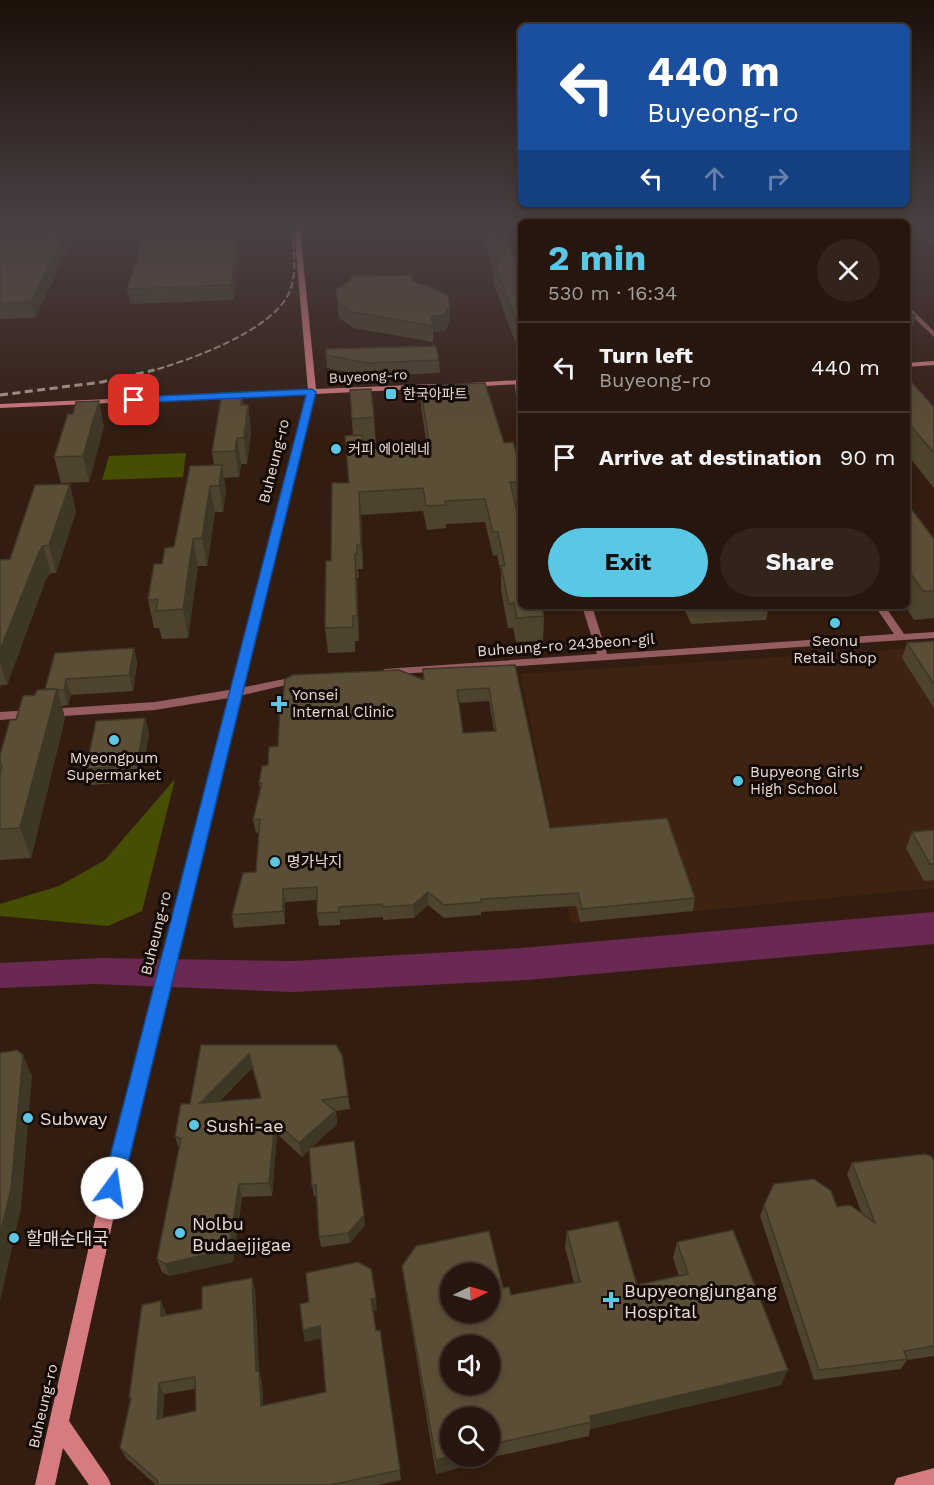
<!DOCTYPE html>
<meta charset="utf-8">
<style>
body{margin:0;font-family:"Work Sans","Noto Sans KR",sans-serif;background:#32231b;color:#f1f3f6;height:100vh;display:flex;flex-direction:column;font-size:22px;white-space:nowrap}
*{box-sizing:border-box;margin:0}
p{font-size:20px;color:#a49f9d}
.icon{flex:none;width:33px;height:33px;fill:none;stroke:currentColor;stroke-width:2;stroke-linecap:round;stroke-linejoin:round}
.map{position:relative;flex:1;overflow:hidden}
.details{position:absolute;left:518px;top:219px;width:392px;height:390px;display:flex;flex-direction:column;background:#26160d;border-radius:9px;box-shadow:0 3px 9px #0003,0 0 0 2px #42352e}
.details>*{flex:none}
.hud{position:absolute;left:518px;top:24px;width:392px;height:183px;border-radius:9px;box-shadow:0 3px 9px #0003,0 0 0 2px #42352e;background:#1a4fa0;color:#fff;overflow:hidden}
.needle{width:39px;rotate:85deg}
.tools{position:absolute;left:440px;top:1263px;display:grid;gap:12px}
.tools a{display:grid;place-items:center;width:60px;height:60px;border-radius:50%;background:#26160d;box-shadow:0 3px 9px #0003,0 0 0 2px #42352e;font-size:30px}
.pin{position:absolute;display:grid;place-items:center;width:51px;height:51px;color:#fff;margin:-26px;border-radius:12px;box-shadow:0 3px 9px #0006}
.me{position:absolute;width:66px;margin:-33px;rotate:14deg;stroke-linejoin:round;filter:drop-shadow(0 0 4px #0008)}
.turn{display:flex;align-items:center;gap:21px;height:126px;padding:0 30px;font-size:27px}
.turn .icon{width:78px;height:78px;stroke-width:2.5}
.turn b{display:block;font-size:42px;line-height:51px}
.lanes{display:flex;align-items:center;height:57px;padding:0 30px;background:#0003;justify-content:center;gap:30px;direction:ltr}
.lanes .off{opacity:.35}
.round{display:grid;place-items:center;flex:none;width:63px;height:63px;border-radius:32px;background:#32231b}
.head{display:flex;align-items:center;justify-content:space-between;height:102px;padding:0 30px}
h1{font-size:36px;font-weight:700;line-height:45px;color:#5ac8e5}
.primary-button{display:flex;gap:12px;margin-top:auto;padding:12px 30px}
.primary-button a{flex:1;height:69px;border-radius:36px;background:#5ac8e5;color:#111;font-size:24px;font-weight:700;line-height:69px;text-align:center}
.primary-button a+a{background:#32231b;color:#f1f3f6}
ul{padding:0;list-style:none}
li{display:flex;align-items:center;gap:18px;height:90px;padding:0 30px;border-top:2px solid #42352e}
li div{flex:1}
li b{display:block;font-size:22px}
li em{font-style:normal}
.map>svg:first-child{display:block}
</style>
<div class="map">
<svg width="934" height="1485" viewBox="0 0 934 1485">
<rect width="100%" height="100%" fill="#331d11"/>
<!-- built -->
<path fill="#3e2312" d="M934,647V888L571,923L520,674Z"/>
<!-- green -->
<g fill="#454e02">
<path d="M186,453L183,477L102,480L109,456Z"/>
<path d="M175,779L142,911L108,926L0,916V904L59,886L105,860Z"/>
</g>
<!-- water -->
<path fill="#692952" d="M934,912V944L527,980L293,992L95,984L0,988V963L102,958L294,961L521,948Z"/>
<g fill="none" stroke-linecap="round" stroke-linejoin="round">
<!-- street -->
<g fill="#955d5f" fill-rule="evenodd">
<path d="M906,304L934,331V337L906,310Z"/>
<path d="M514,380L520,381V397L516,395Z"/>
<path d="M582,606H592L607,654L894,634L875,606H885L904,634L934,632V638L385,675L379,672L385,669L597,654Z"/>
<path d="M299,676L305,679L303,681L235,697L155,710L49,717L43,713L49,709L155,702L235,689Z"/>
<path d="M32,710L36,711L38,714L36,717L0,720V712Z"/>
</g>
<!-- secondary -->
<g fill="#d67c81" fill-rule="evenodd">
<path d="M294,229H300L316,389L436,384L440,386L436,388L315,394L115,1211L69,1421L108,1478L111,1485H89L63,1448L55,1485H35L97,1211L308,394L0,408V404L308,390Z"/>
<path d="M934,361V365L906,367V363Z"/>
<path d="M520,380V384L469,387L465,385L469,383Z"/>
<path d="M934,1468V1485H894L897,1478Z"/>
</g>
<!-- rail-far1 -->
<path stroke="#b19f96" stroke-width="2" stroke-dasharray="7 3" stroke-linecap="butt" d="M148,372C187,361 278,330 291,288C297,270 293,248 293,229"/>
<!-- rail -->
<path stroke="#b19f96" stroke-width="3" stroke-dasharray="8 4.5" stroke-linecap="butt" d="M0,395L102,382L154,370"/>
</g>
<!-- wall -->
<g fill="#4d432e" fill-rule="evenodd">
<path d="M480,229H486L520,274V355L493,282V268Z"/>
<path d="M921,229H934V248L920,233Z"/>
<path d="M64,235L67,250L35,318L0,319V238Z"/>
<path d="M240,251L233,300L130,304L127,289Z"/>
<path d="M413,282L450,322L444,331L433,332V342L354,328L339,318L336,290Z"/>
<path d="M906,308L915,316L909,339H906Z"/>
<path d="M326,355L439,360L440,373L367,376L327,368Z"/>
<path d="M906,376L934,407V488L906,453Z"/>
<path d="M420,386L504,443L520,467V505H515L544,616L543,641L516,642L513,628H508L501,590V573L497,555L493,556L485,522L446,524V528L427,530L423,511L361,515L363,569H358L359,578H357L359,641H355V652L328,653L325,628L331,561L349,483L353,436L350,390L374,417L376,443H363L364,450L427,447L421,407Z"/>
<path d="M244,405H248L251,430L247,464H241L239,477L224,478L226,491L223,512H215L207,566H198L188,638L162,639L159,628H154L148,600L162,564L174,547L214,465L212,452Z"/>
<path d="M104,426L89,482L61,483L54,457Z"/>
<path d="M906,502L934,539V618L914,620L905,606Z"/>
<path d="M76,511L56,573H51L46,579L7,685H1L0,688V560L10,559Z"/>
<path d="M648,606H683L649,608Z"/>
<path d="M683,606H769L766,620L691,624Z"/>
<path d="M934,641V708L902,658L907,643Z"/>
<path d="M134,648L137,663L133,691L71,695L68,705L62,706L65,718L31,858L0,860V755L16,720L35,695L45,689Z"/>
<path d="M515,665L550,828L695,898L693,911L580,922L576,906L481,912V915L444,918L428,905L414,918L383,920V917L340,920V925L319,926L317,913V900L285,902V924L234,928L232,915L256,872L259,832L256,833L253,820L260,789L259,783L278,746L424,679L423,669ZM489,701L494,731L463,733L458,703Z"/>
<path d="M145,718L149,734L141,781L91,785L86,769Z"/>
<path d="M934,830V880L924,881L906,848L912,832Z"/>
<path d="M201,1045L342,1055L350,1109L336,1111L337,1124L312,1147L365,1225L350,1243L321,1247L319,1237L316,1196H314L312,1186L309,1150L302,1157L277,1134L272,1196L242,1197L233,1262L169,1276L162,1272L157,1259L179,1149L175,1136L190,1104ZM252,1068L261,1098L219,1102Z"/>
<path d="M934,1160V1356L907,1360L901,1369L814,1380L760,1216L764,1205L837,1207L862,1214L847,1174L852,1163Z"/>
<path d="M567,1231L637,1285L679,1276L673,1258L677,1242L781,1385L590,1429L589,1436L488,1458V1460L436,1474L404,1282L402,1266L503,1288L511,1295L574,1283L565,1247ZM489,1418V1456H450Z"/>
<path d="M252,1278L255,1290L259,1371L262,1382L263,1405L326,1392L321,1338L305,1342L303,1330L377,1310L373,1311L376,1331L380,1330L401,1480L378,1485H156L126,1458L120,1448L130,1401L166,1313V1315L202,1309ZM195,1389L196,1411L163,1418L164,1394Z"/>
</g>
<!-- shaded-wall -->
<g fill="#3f3726">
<path d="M64,235L67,250L35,318L31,302Z"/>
<path d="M238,236L240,251L233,300L231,285Z"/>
<path d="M450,306V322L444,331L433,332L431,316Z"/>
<path d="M242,393L246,417L241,405Z"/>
<path d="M99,401L104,426L89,482L83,456Z"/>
<path d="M248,405L251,430L247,464L244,438Z"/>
<path d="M237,438L241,464L239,477L235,451Z"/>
<path d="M222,465L226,491L223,512L219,486Z"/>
<path d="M70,484L76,511L56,573L49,545Z"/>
<path d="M210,486L215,512L207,566L202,538Z"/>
<path d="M359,492L361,515L363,569L361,545Z"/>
<path d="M193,539L198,566L188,638L183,609Z"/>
<path d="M43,546L51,573L46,579L7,685L0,662V650L39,552Z"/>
<path d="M355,554L357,578L359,641L357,616Z"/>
<path d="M134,648L137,663L133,691L129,675Z"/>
<path d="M66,679L71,695L68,705L64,690Z"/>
<path d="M57,689L65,718L31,858L20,828Z"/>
<path d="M145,718L149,734L141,781L137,765Z"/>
<path d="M283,889L285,902V924L283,911Z"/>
<path d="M428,892V905L414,918L413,905Z"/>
<path d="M249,1054L252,1068L204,1116L200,1103Z"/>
<path d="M23,1055L32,1076L21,1209L0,1301V1234Z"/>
<path d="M335,1111L337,1124L302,1157L299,1143Z"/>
<path d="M275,1121L277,1134L272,1196L269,1183Z"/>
<path d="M239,1184L242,1197L233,1262L169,1276L165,1264Z"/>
<path d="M364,1215L365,1225L350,1243L348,1233Z"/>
<path d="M252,1278L255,1290L259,1382L256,1371Z"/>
<path d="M376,1298L377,1310L373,1311L371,1299Z"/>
<path d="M161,1301L166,1313V1328L161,1316Z"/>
<path d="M320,1326L323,1338L305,1342L303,1330Z"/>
<path d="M788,1370L781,1385L590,1429L591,1422L590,1416Z"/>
<path d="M259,1371L262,1382L264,1417L261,1406Z"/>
<path d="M159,1383L164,1394L162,1430L157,1419Z"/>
<path d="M450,1456H489L488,1460L436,1474V1460Z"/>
</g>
<!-- building -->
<g fill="#5a4e36" stroke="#3f3726" stroke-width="1.5" fill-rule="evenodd">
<path d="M486,229H503L520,274V330L493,260H498Z"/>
<path d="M64,235L31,302L0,303V238Z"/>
<path d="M238,236L231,285L127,289L143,239Z"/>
<path d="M412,275L413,282L433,287L448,296L450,306L444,315L431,316L433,326L353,312L338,303L336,290L349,281L352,276Z"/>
<path d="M906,308L915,316H906Z"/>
<path d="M436,346L439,360L366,363L326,355V349Z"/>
<path d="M906,376L934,407V453L906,420Z"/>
<path d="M485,383L504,443L513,442L520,467V482H510L520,525V606H541L544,616L517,618L514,603L509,604L501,566H505L498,532H493L485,499L445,501L446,505L426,506L423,488L359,492L361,545H357V554H355L357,616H353V627L325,628L326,561H331L332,483H349L345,436L362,435L364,450L430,447L420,386Z"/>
<path d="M371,389L374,417L352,419L350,390Z"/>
<path d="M222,393H242L241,405H248L244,438H237L235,451L212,452Z"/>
<path d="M99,401L83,456L54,457L68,414H73L76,402Z"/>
<path d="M222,465L219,486H210L202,538L193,539L183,609L156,611L158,599L148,600L154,564H162L165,548L174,547L190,466Z"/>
<path d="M70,484L49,545L43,546L39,552L0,650V560L10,559L35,485Z"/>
<path d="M906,502L934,539V591H923L906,567Z"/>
<path d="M934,641V684L907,643Z"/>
<path d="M134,648L129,675L66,679L64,690H56L57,689H45L55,653Z"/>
<path d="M515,665L550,828L667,818L695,898L582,909L578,893L481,899V902L444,905L428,892L413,905L383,907L382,904L339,907V912L317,913V887L283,889V911L232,915L243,873L256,872L260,819L253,820L262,783H259L262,766L268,765L269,747L278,746L280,706H282L285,679L293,675L399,670L424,680L423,669ZM489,688L496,731L463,733L457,690Z"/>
<path d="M57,689L20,828L0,829V774L2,766H0V755L10,720H16L23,696L35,695L37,690Z"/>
<path d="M145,718L137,765L86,769L96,721Z"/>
<path d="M934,830V864H930L912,832Z"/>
<path d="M201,1045H336L342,1055L348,1096L322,1100L335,1111L299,1143L275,1121L269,1183L239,1184L229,1249L165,1264L157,1259L181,1139L175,1136L181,1104H190ZM249,1054L261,1098L200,1103Z"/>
<path d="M17,1050L23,1055L11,1189L0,1234V1053Z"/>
<path d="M354,1141L364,1215L348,1233L319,1237L316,1185L312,1186L309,1148Z"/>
<path d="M925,1154L931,1156L934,1160V1346L904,1351L907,1359L819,1370L764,1205L774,1184L814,1179L831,1191L837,1207L850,1205L875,1223L852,1163Z"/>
<path d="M618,1221L637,1285L688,1274L677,1242L733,1230L788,1370L590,1416L591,1422L489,1445V1418H450V1456L436,1460L402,1266L416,1246L489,1231L503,1288L509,1287L511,1295L580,1282L567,1231ZM450,1274H489V1312H450ZM450,1346H489V1384H450Z"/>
<path d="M358,1262L371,1269L376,1298L371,1299L376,1331L380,1330L400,1470L330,1485H158L157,1480L120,1448L131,1398H129L142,1305L161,1301V1316L202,1309V1287L252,1278L256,1371H259L261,1406L326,1392L320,1326L303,1330L300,1304L309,1302L306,1273ZM195,1377L196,1411L157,1419L159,1383Z"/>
</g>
<!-- sky -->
<linearGradient id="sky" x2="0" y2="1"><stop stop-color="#1c1009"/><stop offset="0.52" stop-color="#4a4043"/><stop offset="1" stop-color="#4a4043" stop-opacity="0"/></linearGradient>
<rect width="934" height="437" fill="url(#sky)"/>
<!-- route -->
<path fill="#1a73e8" stroke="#114b97" stroke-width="1.5" d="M312,389L316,392L122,1188L119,1194L112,1197L105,1194L102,1188L306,395L134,403L129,400L134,397Z"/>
<!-- markers -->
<g fill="#5ac8e5" stroke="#140a06" stroke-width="2">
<rect x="385" y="388" width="12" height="12" rx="3"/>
<circle cx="336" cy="449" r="6"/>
<circle cx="835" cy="623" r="6"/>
<path d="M276 695h6v6h6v6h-6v6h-6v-6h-6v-6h6z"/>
<circle cx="114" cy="740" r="6"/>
<circle cx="738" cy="781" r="6"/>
<circle cx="275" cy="862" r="6"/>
<circle cx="28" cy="1118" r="6"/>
<circle cx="194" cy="1125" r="6"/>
<circle cx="180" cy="1233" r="6"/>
<circle cx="14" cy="1238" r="6"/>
<path d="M608 1291h6v6h6v6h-6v6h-6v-6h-6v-6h6z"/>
</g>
<g text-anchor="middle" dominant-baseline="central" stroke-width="6" stroke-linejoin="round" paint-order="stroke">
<!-- far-street labels -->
<g font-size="14" fill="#eadad2" stroke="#140a06">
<text transform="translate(368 376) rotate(-3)">Buyeong-ro</text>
</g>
<!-- far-poi labels -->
<g font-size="14" fill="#eadad2" stroke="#140a06" text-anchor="start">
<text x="403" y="394">한국아파트</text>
<text x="348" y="449">커피 에이레네</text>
</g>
<!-- street labels -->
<g font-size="15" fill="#eadad2" stroke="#140a06">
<text transform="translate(274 461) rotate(-76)">Buheung-ro</text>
<text transform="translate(566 645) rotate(-4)">Buheung-ro 243beon-gil</text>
<text transform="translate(156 933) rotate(-76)">Buheung-ro</text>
<text transform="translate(43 1406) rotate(-77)">Buheung-ro</text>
</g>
<!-- poi labels -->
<g font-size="15" fill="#eadad2" stroke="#140a06" text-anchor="start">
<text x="835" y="641" text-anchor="middle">Seonu<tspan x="835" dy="17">Retail Shop</tspan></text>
<text x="292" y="695">Yonsei<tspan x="292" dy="17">Internal Clinic</tspan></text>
<text x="114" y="758" text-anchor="middle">Myeongpum<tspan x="114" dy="17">Supermarket</tspan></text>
<text x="750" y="772">Bupyeong Girls'<tspan x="750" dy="17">High School</tspan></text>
<text x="287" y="862">명가낙지</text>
</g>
<!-- near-poi labels -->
<g font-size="18" fill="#eadad2" stroke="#140a06" text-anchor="start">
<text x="40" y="1118">Subway</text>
<text x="206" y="1125">Sushi-ae</text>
<text x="192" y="1223">Nolbu<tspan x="192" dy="21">Budaejjigae</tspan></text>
<text x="26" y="1238">할매순대국</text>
<text x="624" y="1290">Bupyeongjungang<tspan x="624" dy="21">Hospital</tspan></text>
</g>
</g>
</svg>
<div class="tools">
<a><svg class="needle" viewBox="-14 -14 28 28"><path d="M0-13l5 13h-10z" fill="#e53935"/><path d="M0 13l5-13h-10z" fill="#a49f9d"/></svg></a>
<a><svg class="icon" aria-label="sound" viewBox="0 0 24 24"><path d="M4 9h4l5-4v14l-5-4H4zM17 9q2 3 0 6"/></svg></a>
<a><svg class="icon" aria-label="search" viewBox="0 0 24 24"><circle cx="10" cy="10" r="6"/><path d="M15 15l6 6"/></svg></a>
</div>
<div class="pin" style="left:134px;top:400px;background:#d93025"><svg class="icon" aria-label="arrive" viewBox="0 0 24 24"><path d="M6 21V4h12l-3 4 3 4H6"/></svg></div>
<svg class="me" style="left:112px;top:1188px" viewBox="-20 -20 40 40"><circle r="19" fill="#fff"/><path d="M0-13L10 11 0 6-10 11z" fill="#1a73e8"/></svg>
<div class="hud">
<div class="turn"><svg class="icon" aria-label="left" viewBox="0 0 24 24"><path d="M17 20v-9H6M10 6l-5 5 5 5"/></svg><div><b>440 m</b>Buyeong-ro</div></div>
<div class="lanes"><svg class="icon" aria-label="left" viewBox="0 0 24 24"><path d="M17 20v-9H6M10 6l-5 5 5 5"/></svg><svg class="icon off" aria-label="ahead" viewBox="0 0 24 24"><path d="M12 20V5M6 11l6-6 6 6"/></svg><svg class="icon off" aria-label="right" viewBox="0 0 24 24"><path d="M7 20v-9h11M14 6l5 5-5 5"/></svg></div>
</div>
<section class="details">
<div class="head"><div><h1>2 min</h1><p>530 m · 16:34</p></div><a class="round"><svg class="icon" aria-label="close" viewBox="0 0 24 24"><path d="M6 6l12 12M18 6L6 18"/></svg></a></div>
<ul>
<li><svg class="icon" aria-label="left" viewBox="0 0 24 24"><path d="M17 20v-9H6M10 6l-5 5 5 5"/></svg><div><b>Turn left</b><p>Buyeong-ro</p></div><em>440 m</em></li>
<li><svg class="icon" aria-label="arrive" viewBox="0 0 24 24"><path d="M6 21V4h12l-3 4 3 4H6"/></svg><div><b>Arrive at destination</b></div><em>90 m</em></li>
</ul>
<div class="primary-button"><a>Exit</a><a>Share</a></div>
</section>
</div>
